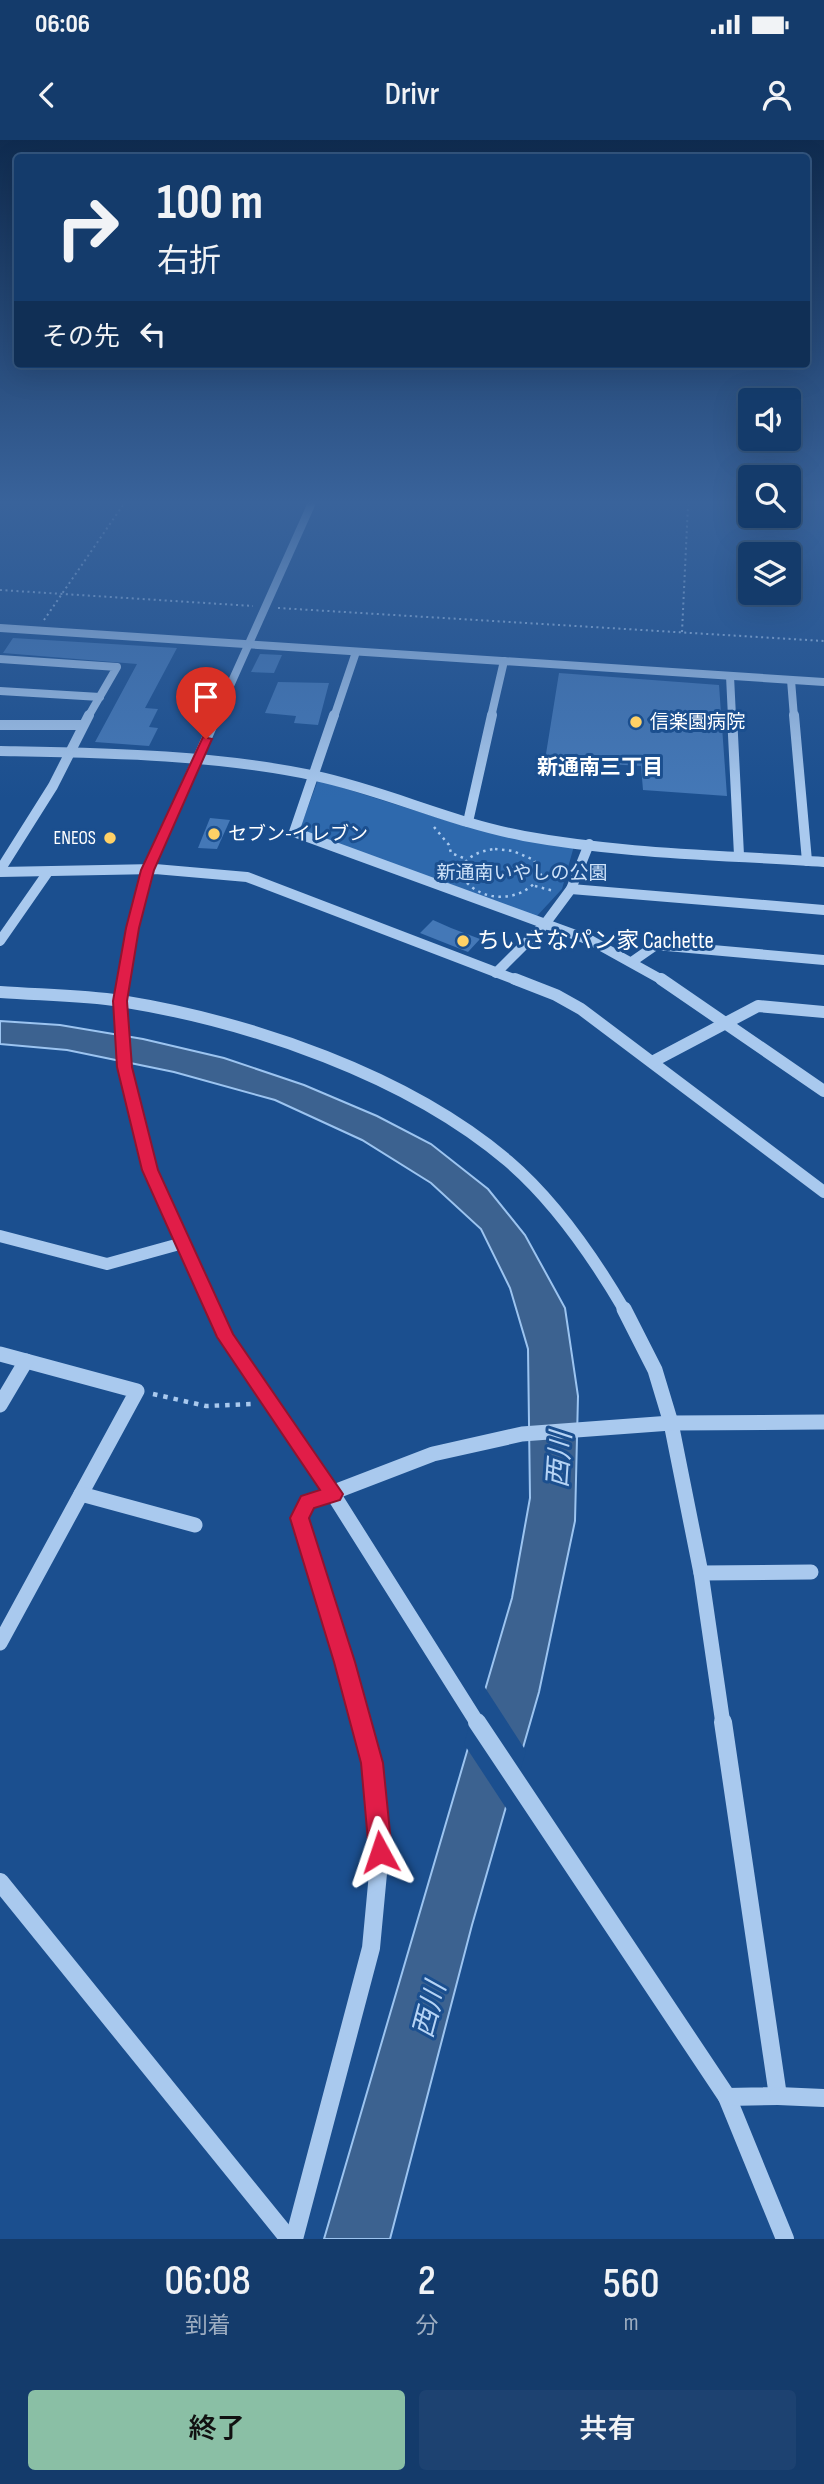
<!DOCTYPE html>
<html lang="ja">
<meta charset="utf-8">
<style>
body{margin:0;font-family:"Sofia Sans Condensed","Noto Sans JP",sans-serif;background:#1d4271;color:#f1f3f6;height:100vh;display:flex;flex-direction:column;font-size:26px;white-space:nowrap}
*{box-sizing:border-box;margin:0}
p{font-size:23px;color:#9dadc1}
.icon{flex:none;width:38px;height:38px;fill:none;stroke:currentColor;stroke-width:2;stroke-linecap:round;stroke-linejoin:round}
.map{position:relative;height:2099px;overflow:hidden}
.sheet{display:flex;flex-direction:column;background:#143b6b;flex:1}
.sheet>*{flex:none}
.hud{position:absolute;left:14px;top:14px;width:796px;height:214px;border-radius:7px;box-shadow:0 7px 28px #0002,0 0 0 2px #33557e;background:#143b6b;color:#f1f3f6;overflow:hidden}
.fabs{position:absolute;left:738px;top:248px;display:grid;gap:14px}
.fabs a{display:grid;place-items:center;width:63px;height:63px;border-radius:7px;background:#143b6b;box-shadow:0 7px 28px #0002,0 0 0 2px #33557e;font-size:35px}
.pin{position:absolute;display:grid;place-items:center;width:60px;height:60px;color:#fff;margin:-72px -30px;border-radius:50% 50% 50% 0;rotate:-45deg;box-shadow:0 0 7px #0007}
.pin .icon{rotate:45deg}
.me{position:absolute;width:77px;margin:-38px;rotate:355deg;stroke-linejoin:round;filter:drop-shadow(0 0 5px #0008)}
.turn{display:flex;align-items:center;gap:24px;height:147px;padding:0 28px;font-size:32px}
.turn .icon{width:91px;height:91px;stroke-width:2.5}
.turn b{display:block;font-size:49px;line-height:60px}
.then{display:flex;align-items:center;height:66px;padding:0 28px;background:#0003;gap:14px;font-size:26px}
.eta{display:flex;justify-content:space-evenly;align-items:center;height:119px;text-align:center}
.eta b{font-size:42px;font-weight:600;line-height:49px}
.button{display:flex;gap:14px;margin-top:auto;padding:14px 28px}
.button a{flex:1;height:80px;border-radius:7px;background:#8abfa5;color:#111;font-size:28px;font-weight:600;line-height:80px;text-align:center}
.button a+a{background:#1d4271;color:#f1f3f6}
.status{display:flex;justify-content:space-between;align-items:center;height:49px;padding:0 35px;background:#143b6b;direction:ltr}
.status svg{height:19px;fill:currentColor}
header{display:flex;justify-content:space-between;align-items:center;height:91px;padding:0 28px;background:#143b6b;font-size:32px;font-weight:600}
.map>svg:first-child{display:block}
</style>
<div class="status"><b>06:06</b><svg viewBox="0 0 49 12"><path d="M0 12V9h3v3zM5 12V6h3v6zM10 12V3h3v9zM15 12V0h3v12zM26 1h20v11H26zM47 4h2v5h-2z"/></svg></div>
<header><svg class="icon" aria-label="back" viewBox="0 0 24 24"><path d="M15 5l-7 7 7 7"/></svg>Drivr<svg class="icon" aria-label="person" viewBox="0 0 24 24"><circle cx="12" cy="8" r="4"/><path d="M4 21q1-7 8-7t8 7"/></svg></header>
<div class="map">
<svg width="824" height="2099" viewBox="0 0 824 2099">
<rect width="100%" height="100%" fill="#1b4f8f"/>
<!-- green -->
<path fill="#2e69ad" d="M318,640L464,686L574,706L562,749L536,777L299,691Z"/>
<!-- water -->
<path fill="#3c6290" stroke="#9cc4f0" stroke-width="2" d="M0,881L60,885L143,899L224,918L304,945L377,976L431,1004L488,1049L525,1095L565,1168L578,1256L575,1381L539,1552L472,1785L390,2099H324L512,1458L530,1358L528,1209L510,1148L481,1089L431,1043L362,1000L275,960L174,932L67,910L0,904Z"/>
<!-- pier -->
<path fill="#1b4f8f" d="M482,1543L526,1611L508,1671L464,1604Z"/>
<!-- building -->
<g fill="#4478b7">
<path d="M13,498L177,508L145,568L158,569L149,587L158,588L149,606L95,602L137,524L3,513Z"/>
<path d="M260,514L282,515L274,533L251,532Z"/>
<path d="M559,533L719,545L727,656L643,650L641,626L545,620Z"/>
<path d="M278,542L329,543L318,585L294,583L296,576L265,573Z"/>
<path d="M210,678L230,680L217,709L198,708Z"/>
<path d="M433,780L451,788L480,799L468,812L420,793Z"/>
</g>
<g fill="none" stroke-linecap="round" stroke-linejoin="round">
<!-- path-far2 -->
<g stroke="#a9c9ee" stroke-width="2" stroke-dasharray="2 3.5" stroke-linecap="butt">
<path d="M0,450L253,466"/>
<path d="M278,468L824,501"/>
<path d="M44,480L123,365"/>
<path d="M682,492L688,365"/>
</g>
<!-- path-far1 -->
<g stroke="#a9c9ee" stroke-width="2.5" stroke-dasharray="2.5 4.5" stroke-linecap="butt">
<path d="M434,687L449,705L451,713L466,719"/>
<path d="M495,709L513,711L534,720L541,735C522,765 476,764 459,732C466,716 479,711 495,709Z"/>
<path d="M535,746L554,751"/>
</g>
<!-- path -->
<path stroke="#a9c9ee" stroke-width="4.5" stroke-dasharray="4.5 6" stroke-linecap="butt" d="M153,1254L206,1266L252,1264"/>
<!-- minor-far4 -->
<g stroke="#a9c9ee" stroke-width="8">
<path d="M0,488L824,542"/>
<path d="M0,519L117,527L88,577"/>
<path d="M730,536L732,577"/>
<path d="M791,540L794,577"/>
<path d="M0,551L100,557"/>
<path d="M216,577L311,365"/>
<path d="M334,577L356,512"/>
<path d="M491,577L504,521"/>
</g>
<!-- minor-far3 -->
<g stroke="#a9c9ee" stroke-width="10">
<path d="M334,575L294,692L592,801L664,841"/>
<path d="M732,575L739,715"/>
<path d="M794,575L807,721"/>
<path d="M0,585H83"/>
<path d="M0,611C105,613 212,614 316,636C386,651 453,683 524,696C623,714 724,715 824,722"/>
<path d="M468,682L492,575"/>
<path d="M0,730L53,646L89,575"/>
<path d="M0,732L155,729L247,737L519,841"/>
<path d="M571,749L824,770"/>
<path d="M0,801L48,732"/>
<path d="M633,821L656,805L824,820"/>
<path d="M496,833L545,784L571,749L589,704"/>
<path d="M123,841L132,788L148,730L217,575"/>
</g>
<!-- minor-far2 -->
<g stroke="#a9c9ee" stroke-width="12">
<path d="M124,839L120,861L125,927L150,1030L214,1171"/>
<path d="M515,839L556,855L581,869L824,1052"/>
<path d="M661,839L824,951"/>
<path d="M0,852C40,855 82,855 121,861C251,882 407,935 508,1021C555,1061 594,1118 625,1171"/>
<path d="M652,922L758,866L824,872"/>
<path d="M0,1096L107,1124L183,1103"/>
</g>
<!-- minor-far1 -->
<g stroke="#a9c9ee" stroke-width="15">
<path d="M213,1169L226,1197L333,1354L478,1584"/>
<path d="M624,1169L655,1230L671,1283L701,1433L723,1584"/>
<path d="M0,1214L137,1251L0,1503"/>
<path d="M0,1265L26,1221"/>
<path d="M81,1354L195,1385"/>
<path d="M701,1433L811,1432"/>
<path d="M361,1584L345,1522L299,1378L308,1362L433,1314L522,1294L671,1283L824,1282"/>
</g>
<!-- minor -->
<g stroke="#a9c9ee" stroke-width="18">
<path d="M477,1582L727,1957L785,2099"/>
<path d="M723,1582L778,1956L727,1957"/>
<path d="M0,1742L289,2099"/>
<path d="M778,1956L824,1958"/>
<path d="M294,2099L371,1808L380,1712L372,1623L361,1582"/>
</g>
</g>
<!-- sky -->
<linearGradient id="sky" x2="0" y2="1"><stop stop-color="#0f2b4f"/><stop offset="0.55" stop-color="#39639b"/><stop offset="1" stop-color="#39639b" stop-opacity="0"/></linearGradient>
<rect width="824" height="659" fill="url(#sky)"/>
<!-- route -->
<path fill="#e11d48" stroke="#92132f" stroke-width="2" d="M203,597L212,599L154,730L139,788L127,861L132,927L158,1030L233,1194L343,1354L340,1360L314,1368L309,1378L355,1522L383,1623L392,1712L388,1720L380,1723L372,1720L369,1712L361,1623L334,1522L290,1378L301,1356L320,1350L217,1197L142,1030L117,927L113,861L126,788L141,730Z"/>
<!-- markers -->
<g fill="#ffd166" stroke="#1b4f8f" stroke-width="2.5">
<circle cx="636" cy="582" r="7"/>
<circle cx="214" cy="694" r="7"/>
<circle cx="110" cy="698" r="7"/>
<circle cx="463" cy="801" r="7"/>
</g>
<g text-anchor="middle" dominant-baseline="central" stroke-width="6" stroke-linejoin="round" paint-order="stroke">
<!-- far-poi labels -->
<g font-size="19" fill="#fff" stroke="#1b4f8f" text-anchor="start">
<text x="650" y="582">信楽園病院</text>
<text x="228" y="694">セブン-イレブン</text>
<text x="96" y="698" text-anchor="end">ENEOS</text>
</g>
<!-- far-park labels -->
<g font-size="19" fill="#cfe3fa" stroke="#1b4f8f">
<text x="522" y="733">新通南いやしの公園</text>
</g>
<!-- far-neighbourhood labels -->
<g font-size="21" font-weight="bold" fill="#fff" stroke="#1b4f8f">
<text x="600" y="627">新通南三丁目</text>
</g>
<!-- poi labels -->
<g font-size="23" fill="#fff" stroke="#1b4f8f" text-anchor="start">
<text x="477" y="801">ちいさなパン家 Cachette</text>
</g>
<!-- near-water labels -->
<g font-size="28" font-style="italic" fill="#b5d3f5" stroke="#1b4f8f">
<text transform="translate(560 1320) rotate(-86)">西川</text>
<text transform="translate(430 1870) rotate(-75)">西川</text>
</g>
</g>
</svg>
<div class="fabs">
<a><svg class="icon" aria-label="sound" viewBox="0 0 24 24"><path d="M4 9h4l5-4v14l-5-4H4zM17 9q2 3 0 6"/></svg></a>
<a><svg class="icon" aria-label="search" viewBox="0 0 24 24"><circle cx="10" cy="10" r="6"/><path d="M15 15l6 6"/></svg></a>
<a><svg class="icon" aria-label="layers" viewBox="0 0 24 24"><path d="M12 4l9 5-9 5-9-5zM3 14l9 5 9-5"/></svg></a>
</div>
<div class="pin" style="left:206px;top:599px;background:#d93025"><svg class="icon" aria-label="arrive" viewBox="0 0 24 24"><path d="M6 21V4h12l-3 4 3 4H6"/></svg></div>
<svg class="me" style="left:380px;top:1712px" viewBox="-20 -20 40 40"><path d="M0-17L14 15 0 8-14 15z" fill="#e11d48" stroke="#fff" stroke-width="4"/></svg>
<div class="hud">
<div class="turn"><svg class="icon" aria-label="right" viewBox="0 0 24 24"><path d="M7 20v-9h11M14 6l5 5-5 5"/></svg><div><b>100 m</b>右折</div></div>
<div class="then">その先<svg class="icon" aria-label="left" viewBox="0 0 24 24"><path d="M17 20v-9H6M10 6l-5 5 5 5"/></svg></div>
</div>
</div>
<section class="sheet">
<div class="eta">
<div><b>06:08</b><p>到着</p></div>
<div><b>2</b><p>分</p></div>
<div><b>560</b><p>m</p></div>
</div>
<div class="button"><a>終了</a><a>共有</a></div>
</section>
